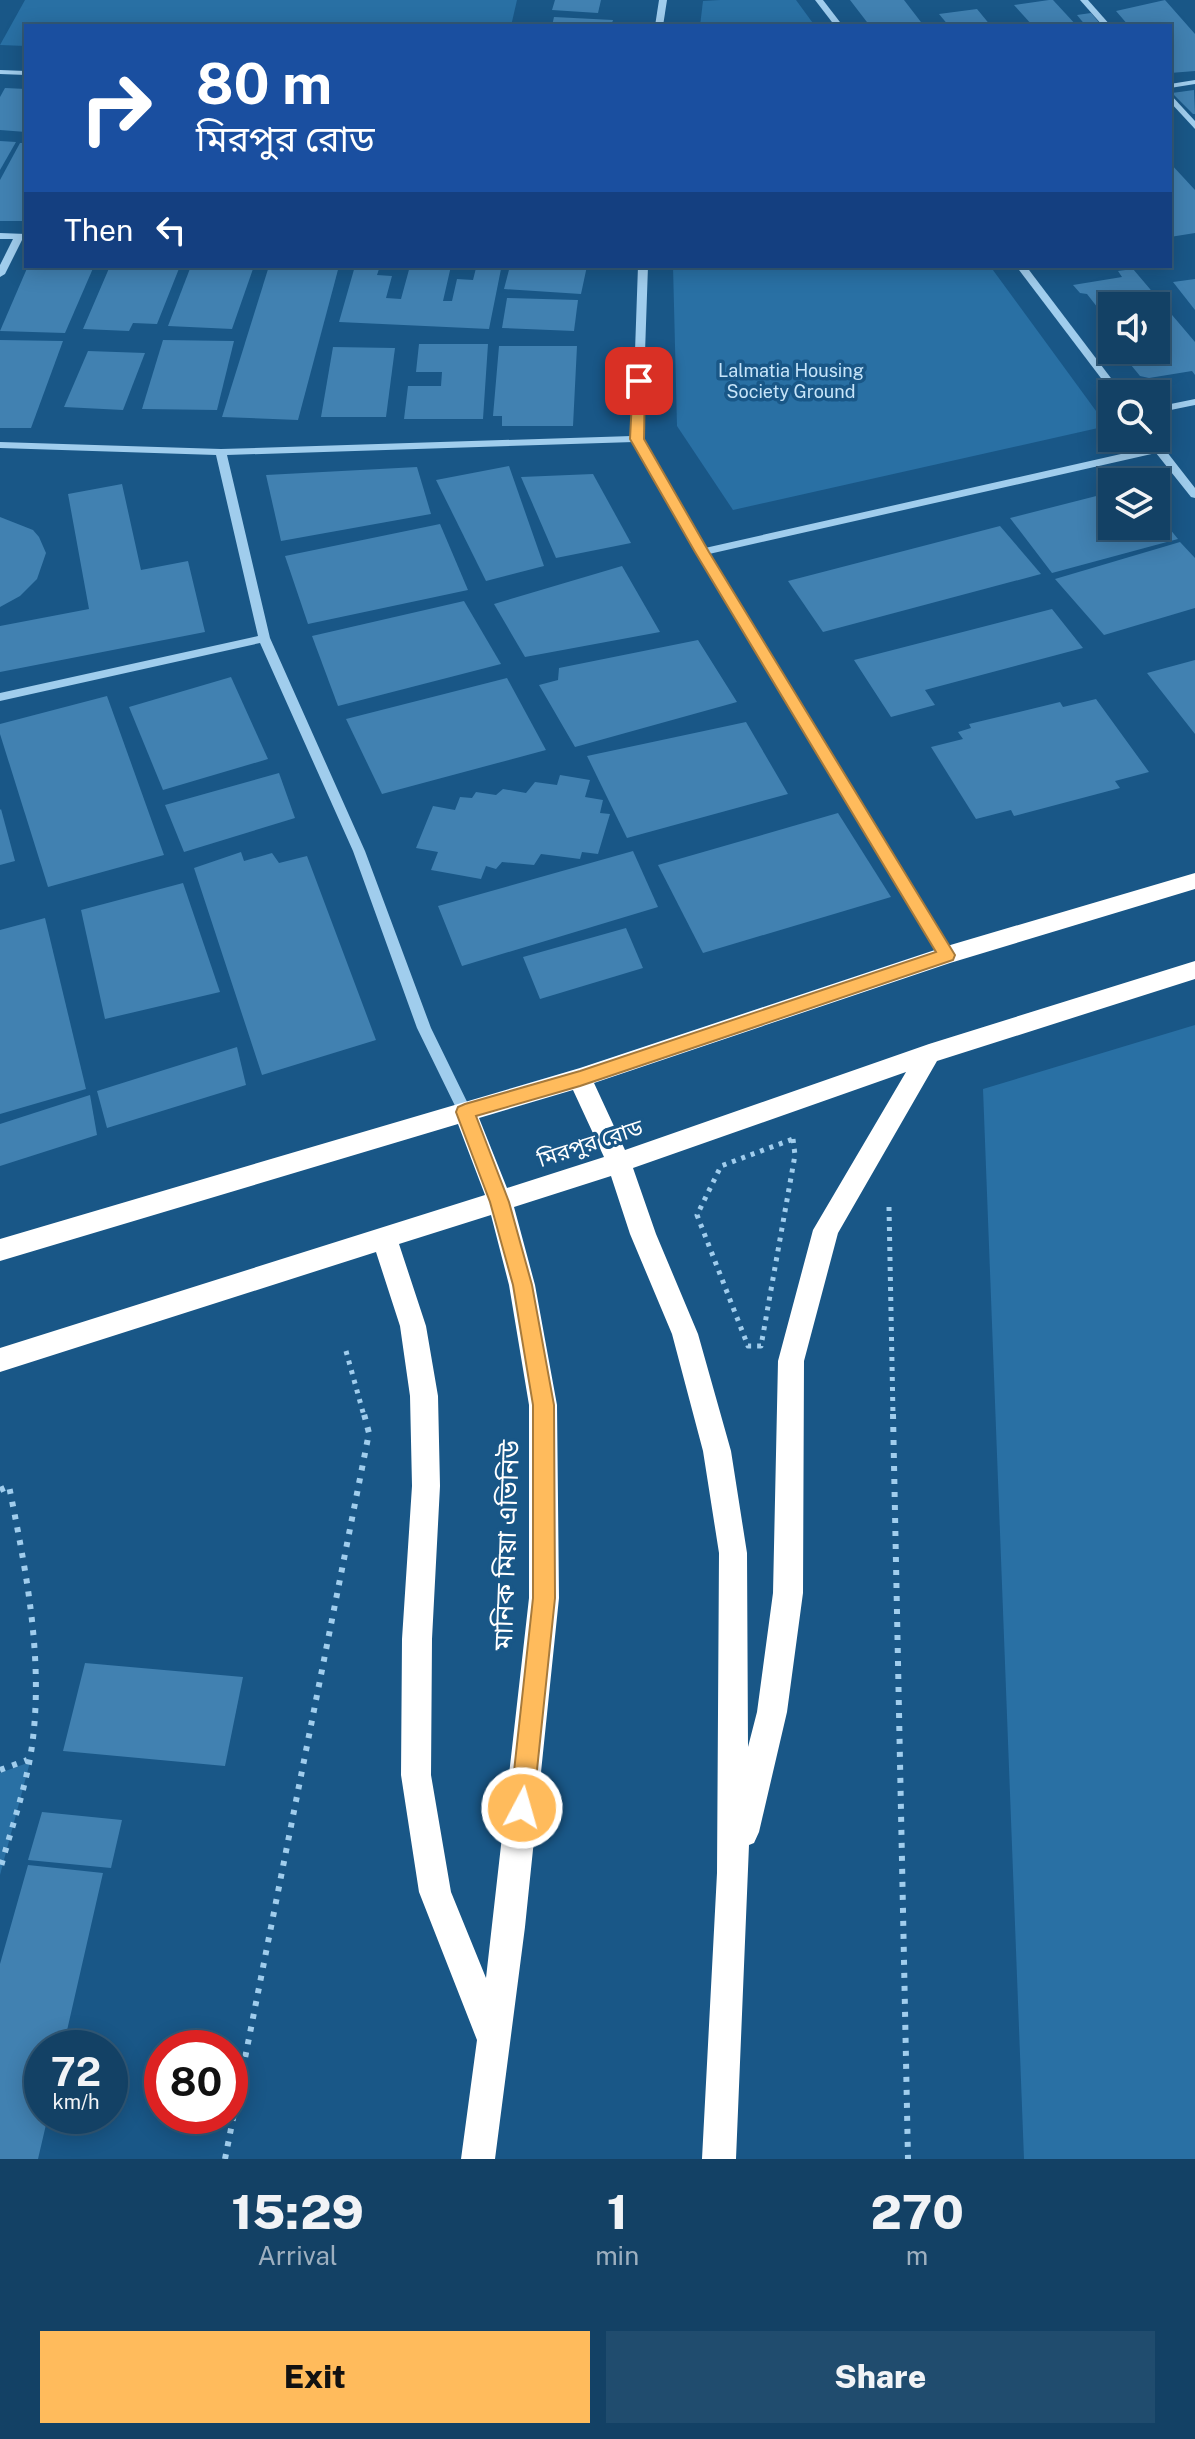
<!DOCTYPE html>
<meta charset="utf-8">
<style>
body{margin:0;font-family:"Public Sans","Noto Sans Bengali",sans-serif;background:#204c6e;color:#f1f3f6;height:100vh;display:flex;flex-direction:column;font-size:30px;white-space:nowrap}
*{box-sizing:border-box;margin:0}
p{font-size:26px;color:#9dafbf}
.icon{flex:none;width:44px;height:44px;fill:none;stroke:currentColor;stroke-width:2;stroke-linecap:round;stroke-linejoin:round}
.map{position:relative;height:2159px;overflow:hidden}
.details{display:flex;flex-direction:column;background:#134165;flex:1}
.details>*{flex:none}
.guide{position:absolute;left:24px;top:24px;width:1148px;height:244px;border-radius:0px;box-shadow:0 4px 20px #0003,0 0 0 2px #325a79;background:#1a4fa0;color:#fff;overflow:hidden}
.buttons{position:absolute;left:1098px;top:292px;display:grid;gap:16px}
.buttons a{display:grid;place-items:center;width:72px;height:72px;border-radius:0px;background:#134165;box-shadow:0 4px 20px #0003,0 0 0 2px #325a79;font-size:40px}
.speed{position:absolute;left:24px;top:2030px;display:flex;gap:16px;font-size:40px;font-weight:700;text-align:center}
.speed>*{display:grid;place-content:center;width:104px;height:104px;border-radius:50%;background:#134165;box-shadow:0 4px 20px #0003,0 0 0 2px #325a79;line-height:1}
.speed small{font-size:20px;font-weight:400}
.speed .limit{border:12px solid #d22;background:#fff;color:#111}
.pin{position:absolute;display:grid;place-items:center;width:68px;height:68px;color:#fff;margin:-34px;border-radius:16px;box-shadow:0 4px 12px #0006}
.me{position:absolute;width:88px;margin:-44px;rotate:6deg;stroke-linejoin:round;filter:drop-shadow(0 0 6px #0008)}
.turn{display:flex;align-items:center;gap:28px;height:168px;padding:0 40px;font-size:36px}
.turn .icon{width:104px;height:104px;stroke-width:2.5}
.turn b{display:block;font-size:56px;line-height:68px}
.then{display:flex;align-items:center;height:76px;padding:0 40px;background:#0003;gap:16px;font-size:30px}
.eta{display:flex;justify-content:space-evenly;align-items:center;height:136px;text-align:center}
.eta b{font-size:48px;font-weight:800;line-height:56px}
.primary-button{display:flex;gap:16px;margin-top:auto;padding:16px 40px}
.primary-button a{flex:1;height:92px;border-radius:0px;background:#ffbb5c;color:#111;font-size:32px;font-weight:800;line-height:92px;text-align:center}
.primary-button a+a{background:#204c6e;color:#f1f3f6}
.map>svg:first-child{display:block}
</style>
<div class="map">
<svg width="1195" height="2159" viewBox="0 0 1195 2159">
<rect width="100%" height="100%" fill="#195787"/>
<!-- green -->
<g fill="#2970a4">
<path d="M25,0H517L511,26H26V46L0,45Z"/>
<path d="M720,0H796L815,26H700L703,1Z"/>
<path d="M673,266H990L1107,426L733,510L677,426Z"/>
<path d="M1195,1025V2159H1024L983,1089Z"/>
<path d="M30,1762L0,1875V1773Z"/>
</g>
<!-- building -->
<g fill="#4181b1">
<path d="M555,0H601L598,13L552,10Z"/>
<path d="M850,0H904L924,26H870Z"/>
<path d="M1049,0H1053L1077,26H1033L1014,5Z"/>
<path d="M1165,0L1195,34V71L1170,73V26H1129L1116,11Z"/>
<path d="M977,9L991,26H949L939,14Z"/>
<path d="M1091,13L1102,26H1086L1077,15Z"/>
<path d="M554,17L613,20L611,26H552Z"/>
<path d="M5,88L26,89V132L0,130V97Z"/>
<path d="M1194,90L1195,114H1193L1172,93Z"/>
<path d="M0,141L16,142L0,170Z"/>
<path d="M20,143H26V221H0V180Z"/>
<path d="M1170,163L1195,190V233L1170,237Z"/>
<path d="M28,266H94L65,333L0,331Z"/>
<path d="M110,266H180L157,324L133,323L129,331L83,329Z"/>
<path d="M191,266H254L232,329L168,326Z"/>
<path d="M269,266H339L298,420L222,417Z"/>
<path d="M355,266H380L377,275L392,276L386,298L401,299L410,266H451L443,301H452L457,279L473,280L476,268L501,269L489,329L339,322Z"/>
<path d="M510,266H587L581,294L504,289Z"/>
<path d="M1133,269L1195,342V375L1192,371L1149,378L1140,376L1131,365L1140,363L1130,350H1156V306H1112V326L1087,294L1080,293L1073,285L1122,277L1118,271Z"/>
<path d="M1195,279V310L1173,282Z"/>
<path d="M507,298L578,300L574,331L502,328Z"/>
<path d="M0,340L63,341L31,428H0Z"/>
<path d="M163,340L234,341L217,410L142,409Z"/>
<path d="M419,344H488L483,419H404L408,386H441L442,372H416Z"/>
<path d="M499,346H577L573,426H502V416H493Z"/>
<path d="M333,347L395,348L386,417H321Z"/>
<path d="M88,351L145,353L123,410L64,407Z"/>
<path d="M509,466L544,566L486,581L436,480Z"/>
<path d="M417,467L431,514L281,541L266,475Z"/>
<path d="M593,474L631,543L556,558L521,477Z"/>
<path d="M122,484L141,570L188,561L205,632L0,672V626L89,609L68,494Z"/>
<path d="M1112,492V526H1156V512L1178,539L1052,573L1010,518Z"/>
<path d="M0,517L33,530L39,537L46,553L37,579L20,596L0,607Z"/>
<path d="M440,524L468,590L308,624L285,556Z"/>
<path d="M1000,526L1041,574L823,632L788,581Z"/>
<path d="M1180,542L1195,558V608L1104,635L1055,579Z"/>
<path d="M622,566L660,632L525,657L494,604Z"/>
<path d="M464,601L501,664L338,706L312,636Z"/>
<path d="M1052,609L1083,648L925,690L935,705L891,717L854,660Z"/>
<path d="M698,640L737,702L575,747L539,685L558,680L559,668Z"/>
<path d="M1195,660V734L1147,673Z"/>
<path d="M231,677L268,759L163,790L129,707Z"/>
<path d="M507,678L546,750L382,794L346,719Z"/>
<path d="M107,696L164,855L48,887L0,734V724Z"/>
<path d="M1096,699L1149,772L1115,781L1120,788L1014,816L1011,810L976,819L931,747L963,739L958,732L971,728L969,724L1060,702L1063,707Z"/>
<path d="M746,722L788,794L627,838L587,756Z"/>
<path d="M279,773L295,818L184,852L165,805Z"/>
<path d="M560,775L590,780L585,797L603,800L600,813L610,814L598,854L582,852L580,859L541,854L534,865L502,862L496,869L486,866L481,879L431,870L438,852L416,848L433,806L455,810L460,797L472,798L476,792L496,795L503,789L526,793L535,782L557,785Z"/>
<path d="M1,809L15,861L0,865V810Z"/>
<path d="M838,813L891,897L703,953L658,865Z"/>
<path d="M633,851L658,907L462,966L438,906Z"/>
<path d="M241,852L244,861L272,853L279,863L307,856L376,1040L262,1075L194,868Z"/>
<path d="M183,883L220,992L105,1019L81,910Z"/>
<path d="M45,918L86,1089L0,1114V930Z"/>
<path d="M626,928L643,968L540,999L523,957Z"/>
<path d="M237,1047L246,1085L107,1128L97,1091Z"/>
<path d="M90,1095L97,1135L0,1166V1124Z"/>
<path d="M85,1663L243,1677L225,1766L63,1751Z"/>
<path d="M42,1812L122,1820L111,1868L28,1860Z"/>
<path d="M28,1865L103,1873L63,2048H42V2116H48L38,2159H0V1964Z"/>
</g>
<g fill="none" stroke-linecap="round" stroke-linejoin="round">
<!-- path-far1 -->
<g stroke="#a0cded" stroke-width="5" stroke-dasharray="4 6" stroke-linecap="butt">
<path d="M793,1139L795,1155L761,1346H748L697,1215L721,1166Z"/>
<path d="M889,1207L893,1416"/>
<path d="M346,1351L364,1416"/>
</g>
<!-- path -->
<g stroke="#a0cded" stroke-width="6" stroke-dasharray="5 8" stroke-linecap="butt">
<path d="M893,1414L908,2159"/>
<path d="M0,1490L9,1486C26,1571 44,1659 32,1746C26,1788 11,1829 0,1870"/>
<path d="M0,1770L27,1760"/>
<path d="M225,2159L369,1433L364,1414"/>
</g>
<!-- minor -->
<g fill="#a0cded" fill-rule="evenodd">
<path d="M659,0H667L663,26H655Z"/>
<path d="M815,0H823L843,26H835Z"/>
<path d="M1080,0H1088L1111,26H1103Z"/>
<path d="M0,70L26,71V75L0,74Z"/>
<path d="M1195,80V84L1170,88V84Z"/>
<path d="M1170,94L1195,121V129L1170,102Z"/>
<path d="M0,233L26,234V240H22L5,274L0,277V265L13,239H0Z"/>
<path d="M638,266H648L642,439L705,548L1152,447L1146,438H1156L1195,488V498L1191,497L1156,453L709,554L952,951L954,955L952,959H942L697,552L634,442L227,455L270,638L365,851L431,1028L472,1112L470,1116H460L417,1028L353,851L260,643L0,701V693L258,636L216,455L0,448V442L221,449L632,436Z"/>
<path d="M1016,266H1026L1123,394H1113Z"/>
<path d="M1195,399V405L1156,413V407Z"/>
</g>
<!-- highway -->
<path fill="#fff" fill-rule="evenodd" d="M1195,873V889L950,963L594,1083L625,1150L929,1044L1195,961V979L937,1061L838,1233L804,1361L803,1593L787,1712L759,1832L754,1843L749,1845L736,2159H702L717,1873L719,1553L703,1451L672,1334L630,1234L611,1176L514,1207L535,1285L557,1405L559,1598L525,1927L495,2159H461L477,2040L419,1892L401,1775L402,1639L412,1486L410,1396L400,1326L376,1252L0,1372V1348L485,1195L458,1124L0,1261V1239L580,1068L947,946ZM906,1072L813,1230L778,1361L773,1593L757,1712L748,1747L747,1553L731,1451L698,1334L656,1234L633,1168ZM573,1090L604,1157L507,1188L479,1118ZM491,1215L509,1285L529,1405V1598L486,1978L451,1892L431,1775L432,1639L440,1486L438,1396L426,1326L399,1244Z"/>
</g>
<!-- route -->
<path fill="#ffbb5c" stroke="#a67a3c" stroke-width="2" d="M639,377L645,381L644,439L709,552L955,955L953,960L580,1086L476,1116L509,1202L532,1285L554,1405L555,1598L533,1808L530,1816L522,1819L513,1816L510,1808L533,1598V1405L513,1285L490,1202L456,1112L458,1107L465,1104L580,1071L936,952L695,552L630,439L633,381Z"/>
<g text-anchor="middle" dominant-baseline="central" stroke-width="7" stroke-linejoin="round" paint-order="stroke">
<!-- far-park labels -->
<g font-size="18" fill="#c6e4f9" stroke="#195787">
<text x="791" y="370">Lalmatia Housing<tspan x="791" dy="21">Society Ground</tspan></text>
</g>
<!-- street labels -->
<g font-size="22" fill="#fff" stroke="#195787">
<text transform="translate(590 1143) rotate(-18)">মিরপুর রোড</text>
</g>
<!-- near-street labels -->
<g font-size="26" fill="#fff" stroke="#195787">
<text transform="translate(506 1545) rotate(-88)">মানিক মিয়া এভিনিউ</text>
</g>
</g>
</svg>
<div class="buttons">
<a><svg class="icon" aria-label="sound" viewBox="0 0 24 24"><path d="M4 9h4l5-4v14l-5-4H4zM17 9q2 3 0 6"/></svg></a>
<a><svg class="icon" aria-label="search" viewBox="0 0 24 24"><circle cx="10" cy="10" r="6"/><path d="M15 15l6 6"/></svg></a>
<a><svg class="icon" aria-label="layers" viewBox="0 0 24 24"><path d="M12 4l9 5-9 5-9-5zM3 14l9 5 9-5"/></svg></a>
</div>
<div class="speed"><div>72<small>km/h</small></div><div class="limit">80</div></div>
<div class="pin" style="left:639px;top:381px;background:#d93025"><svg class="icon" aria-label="arrive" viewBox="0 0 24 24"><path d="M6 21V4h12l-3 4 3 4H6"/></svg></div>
<svg class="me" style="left:522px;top:1808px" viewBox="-20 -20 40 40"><circle r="17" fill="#ffbb5c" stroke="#fff" stroke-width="3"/><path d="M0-11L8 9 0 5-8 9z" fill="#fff"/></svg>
<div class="guide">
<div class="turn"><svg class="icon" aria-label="right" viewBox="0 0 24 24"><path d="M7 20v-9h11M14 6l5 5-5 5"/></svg><div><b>80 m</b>মিরপুর রোড</div></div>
<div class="then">Then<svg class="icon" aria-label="left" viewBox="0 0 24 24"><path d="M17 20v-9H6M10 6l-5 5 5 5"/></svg></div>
</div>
</div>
<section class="details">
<div class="eta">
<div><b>15:29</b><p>Arrival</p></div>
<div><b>1</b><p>min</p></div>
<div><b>270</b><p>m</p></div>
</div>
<div class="primary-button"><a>Exit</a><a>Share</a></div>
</section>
